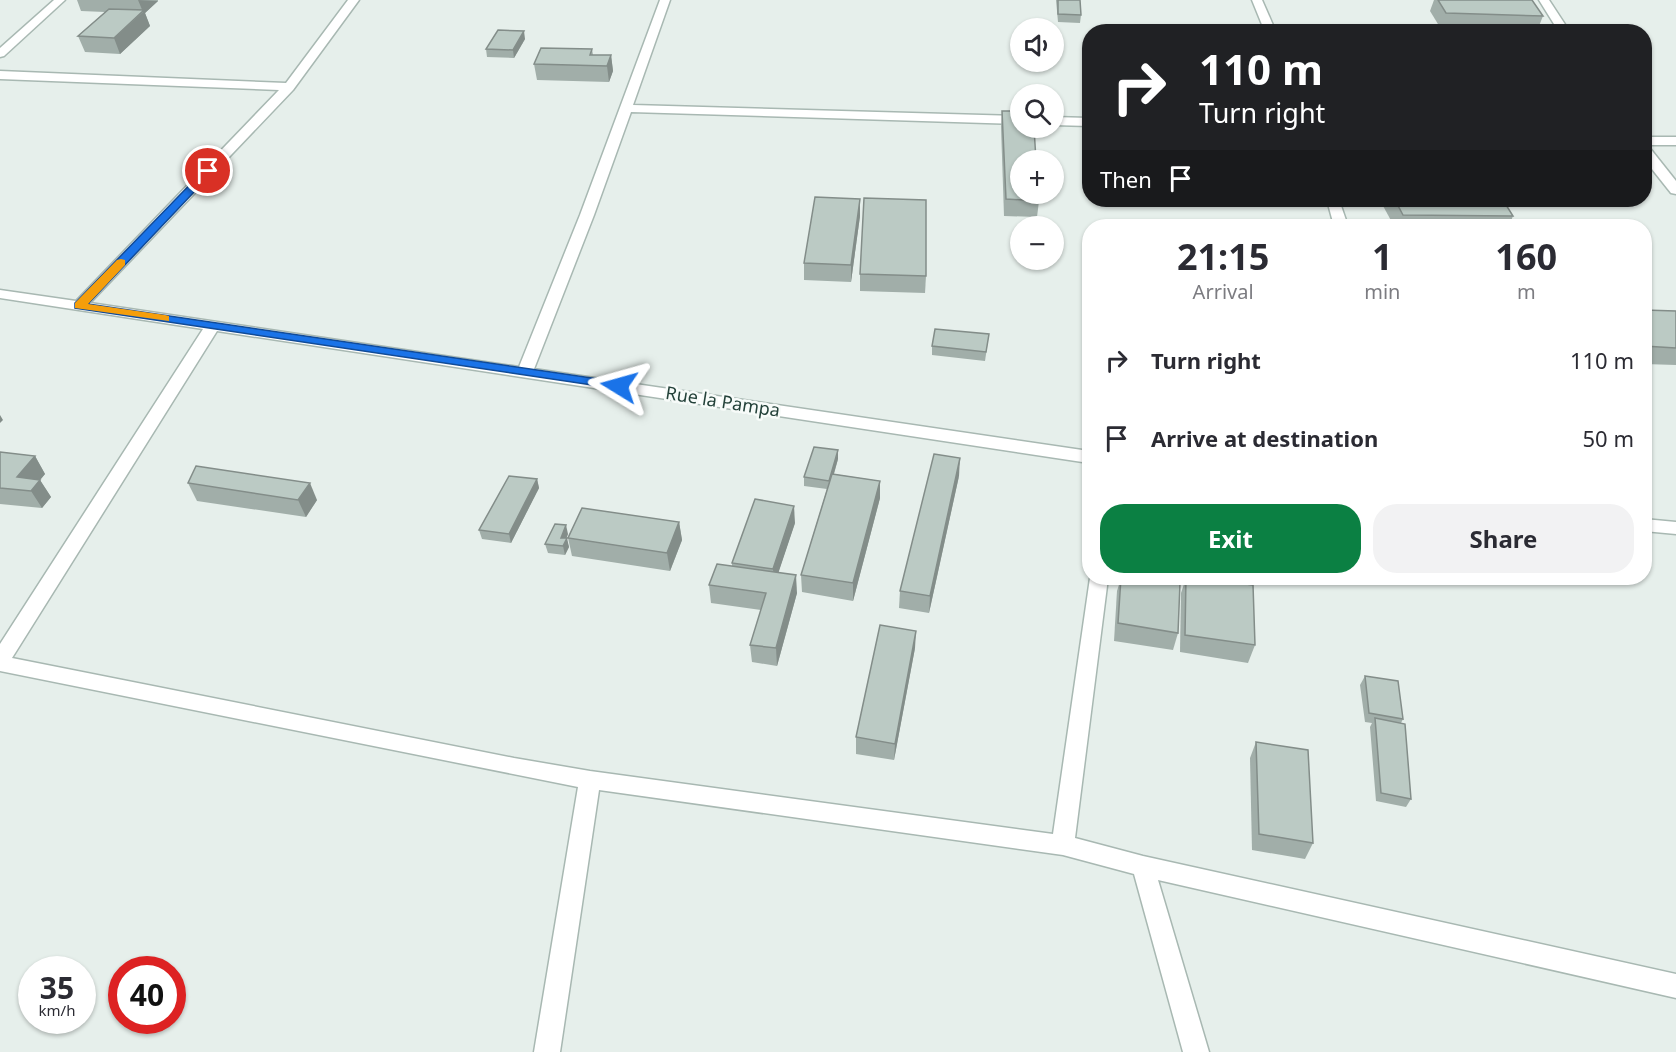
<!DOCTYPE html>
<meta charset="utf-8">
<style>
body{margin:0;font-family:"Noto Sans",sans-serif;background:#f2f2f3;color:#2b2b33;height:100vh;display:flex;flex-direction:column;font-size:22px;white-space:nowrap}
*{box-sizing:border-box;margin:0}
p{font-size:20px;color:#7c7c81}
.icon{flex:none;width:33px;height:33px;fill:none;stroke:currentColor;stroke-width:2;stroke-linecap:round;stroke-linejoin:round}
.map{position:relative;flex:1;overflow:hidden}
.sheet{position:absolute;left:1082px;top:219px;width:570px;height:366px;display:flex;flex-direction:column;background:#fff;border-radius:24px;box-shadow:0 2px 4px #0004}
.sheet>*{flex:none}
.hud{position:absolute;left:1082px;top:24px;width:570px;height:183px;border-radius:24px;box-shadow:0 2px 4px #0004;background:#202124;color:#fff;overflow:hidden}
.tools{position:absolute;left:1010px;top:18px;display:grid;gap:12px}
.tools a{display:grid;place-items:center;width:54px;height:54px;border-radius:50%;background:#fff;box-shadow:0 2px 4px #0004;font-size:30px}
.speed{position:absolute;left:18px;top:956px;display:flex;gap:12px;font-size:30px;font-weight:700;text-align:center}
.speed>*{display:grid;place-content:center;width:78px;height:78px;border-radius:50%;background:#fff;box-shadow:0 2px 4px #0004;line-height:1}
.speed small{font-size:15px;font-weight:400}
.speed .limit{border:9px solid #d22;background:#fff;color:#111}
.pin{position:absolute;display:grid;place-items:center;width:51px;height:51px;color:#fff;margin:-26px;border:3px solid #fff;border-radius:50%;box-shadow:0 2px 6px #0007}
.me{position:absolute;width:66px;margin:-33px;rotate:278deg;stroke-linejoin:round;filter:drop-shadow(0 0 4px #0008)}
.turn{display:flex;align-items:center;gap:21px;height:126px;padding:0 18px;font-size:27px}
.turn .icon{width:78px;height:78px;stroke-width:2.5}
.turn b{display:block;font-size:42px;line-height:51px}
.then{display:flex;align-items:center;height:57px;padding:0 18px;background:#0003;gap:12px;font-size:22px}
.eta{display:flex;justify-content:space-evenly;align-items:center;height:102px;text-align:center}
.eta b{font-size:36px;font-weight:700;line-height:42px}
.action{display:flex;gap:12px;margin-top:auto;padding:12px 18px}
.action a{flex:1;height:69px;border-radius:24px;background:#0b8043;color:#fff;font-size:24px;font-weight:700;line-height:69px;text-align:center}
.action a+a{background:#f2f2f3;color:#2b2b33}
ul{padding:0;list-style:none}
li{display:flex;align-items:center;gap:18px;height:78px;padding:0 18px}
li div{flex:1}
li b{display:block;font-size:22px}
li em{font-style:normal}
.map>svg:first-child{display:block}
</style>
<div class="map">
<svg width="1676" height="1052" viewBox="0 0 1676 1052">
<rect width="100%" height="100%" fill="#e6efeb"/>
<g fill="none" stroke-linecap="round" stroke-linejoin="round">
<!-- minor casing -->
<g stroke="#a8b8b2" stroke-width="3">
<g id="minor">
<path d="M54,0H65L4,56L0,57V48Z"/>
<path d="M348,0H359L293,90L90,303L519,367L580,215L660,0H670L633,105L1020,116V124L631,112L594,215L534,369L1089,451V463L217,331L12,658L514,758L590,771L1053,834L1090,578H1108L1075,838L1143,856L1676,974V998L1158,880L1209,1052H1183L1134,874L1063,855L599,790L560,1052H534L578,787L0,671V644L203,329L0,298V290L76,301L279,90L0,79V71L286,83Z"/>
<path d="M1252,0H1262L1276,32H1265Z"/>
<path d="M1539,0H1549L1570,32H1559Z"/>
<path d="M1053,117L1089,118V126L1053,125Z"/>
<rect x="1644" y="137" width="32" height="8"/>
<path d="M1644,146L1649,147L1676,181V194L1671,193L1644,159Z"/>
<path d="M1327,200H1339L1348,226H1334Z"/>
<path d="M1644,519L1676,522V534L1644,531Z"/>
</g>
</g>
<!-- minor -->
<use href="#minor" fill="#fff" fill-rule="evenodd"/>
</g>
<!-- wall -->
<g fill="#a1aea9">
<path d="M77,0H158V1L145,13L150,26L120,54L85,52L78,36L105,12L81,11Z"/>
<path d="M1056,0H1080L1081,15L1080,23L1058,22Z"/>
<path d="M1434,0H1532L1543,16L1537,31L1441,29L1430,11Z"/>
<path d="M525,39L514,58L487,57L486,49Z"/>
<path d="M541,48L592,49L593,55H611L613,71L609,82L537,80L534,64Z"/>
<path d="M1002,111L1039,201L1037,217L1004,216L1001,127Z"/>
<path d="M1384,200H1503L1513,216L1509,226H1394L1382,204Z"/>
<path d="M860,216L851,282L804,280V263Z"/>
<path d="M860,274L926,276L925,293L860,291Z"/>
<path d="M1644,310L1676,311V365L1644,364Z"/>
<path d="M989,334L985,361L932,355V346Z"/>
<path d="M0,452L35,456L45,474L40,480L51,497L42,508L0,504Z"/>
<path d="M838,459L834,474L880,481V498L853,601L802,592L801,575L827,489L804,486V477Z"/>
<path d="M959,476L929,613L899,608L900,591Z"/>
<path d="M537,479L539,488L511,543L482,539L479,530Z"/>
<path d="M188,483L317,500L306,517L197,501Z"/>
<path d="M679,522L682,540L670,571L572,556L568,538Z"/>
<path d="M795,523L778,573L797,593L777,666L752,662L750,645L761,610L711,603L709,585L732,566V563Z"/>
<path d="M568,534L566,538L569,547L565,555L548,553L545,544Z"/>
<path d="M1121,578H1144L1178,633L1173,650L1114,641L1117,591Z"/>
<path d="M1186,578H1201L1255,645L1248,663L1180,652L1181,593Z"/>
<path d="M915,648L894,760L856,754V737Z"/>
<path d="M1365,676L1403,719L1401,723L1411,799L1406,807L1376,801L1370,727L1372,723L1365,722L1360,685Z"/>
<path d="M1256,742L1313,843L1305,859L1252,850L1250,758Z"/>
</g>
<!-- shaded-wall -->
<g fill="#838d89">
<path d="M138,0L158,1L145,13L150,26L120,54L114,38L143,12Z"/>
<path d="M524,31L525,39L514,58L513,50Z"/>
<path d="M611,55L613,71L609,82L607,66Z"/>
<path d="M860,199V216L851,282V265Z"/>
<path d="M0,415L3,420L0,423Z"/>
<path d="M838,450V459L829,490V481Z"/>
<path d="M35,456L45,474L40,480L51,497L42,508L31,491L17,477Z"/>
<path d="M960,458L959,476L929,613L930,596Z"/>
<path d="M537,479L539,488L511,543L509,534Z"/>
<path d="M880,481V498L853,601V583Z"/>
<path d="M310,483L317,500L306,517L298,500Z"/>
<path d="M794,506L795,523L774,586L773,569Z"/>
<path d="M679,522L682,540L670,571L667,553Z"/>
<path d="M566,525L568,534L563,547L561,538Z"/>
<path d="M567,538L569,547L565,555L563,546Z"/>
<path d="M796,575L797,593L777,666L776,648Z"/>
<path d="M916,631L915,648L894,760L895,744Z"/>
</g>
<!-- building -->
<g fill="#bbcac4" stroke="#838d89" stroke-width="1.5">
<path d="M1058,0H1080L1081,15L1058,14Z"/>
<path d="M1438,0H1532L1543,16L1446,13Z"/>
<path d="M109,9L144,10L114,38L78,36Z"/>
<path d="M498,30L524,31L513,50L486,49Z"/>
<path d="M541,48L592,49L590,55H611L607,66L534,64Z"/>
<path d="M1002,111H1020V128H1034L1036,160H1020V194H1039V201L1006,199Z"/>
<path d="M815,197L860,199L851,265L804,263Z"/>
<path d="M864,198L926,200V276L860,274Z"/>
<path d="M1395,200H1503L1513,216L1403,215Z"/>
<path d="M1644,310L1676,311V348L1644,346Z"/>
<path d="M935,329L989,334L986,352L932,346Z"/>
<path d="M814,447L838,450L829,481L804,477Z"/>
<path d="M0,452L35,456L17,477L40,480L31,491L0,488Z"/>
<path d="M934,454L960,458L930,596L900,591Z"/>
<path d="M196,466L310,483L298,500L188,483Z"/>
<path d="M832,474L880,481L853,583L801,575Z"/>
<path d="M509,476L537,479L509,534L479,530Z"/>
<path d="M755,499L794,506L773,569L732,563Z"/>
<path d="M582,508L679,522L667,553L568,538Z"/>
<path d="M555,524L566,525L561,538H567L563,546L545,544Z"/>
<path d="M717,564L796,575L776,648L750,645L766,593L709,585Z"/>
<path d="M1121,578H1144L1180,583L1178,633L1118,623Z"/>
<path d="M1186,578H1201L1253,585L1255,645L1185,635Z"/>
<path d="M880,625L916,631L895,744L856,737Z"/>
<path d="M1365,676L1398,681L1403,719L1369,713Z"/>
<path d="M1375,718L1405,724L1411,799L1381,793Z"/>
<path d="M1256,742L1308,750L1313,843L1259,834Z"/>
</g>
<!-- route -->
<path fill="#1a73e8" stroke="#114b97" stroke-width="1.5" d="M205,169L214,171L88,304L619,382L625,386L619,389L75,308V303Z"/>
<!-- slow -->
<path fill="#f59e0b" d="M121,259L125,260V265L88,304L165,315L169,316V321L75,308V303L117,260Z"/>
<g text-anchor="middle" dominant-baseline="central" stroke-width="5" stroke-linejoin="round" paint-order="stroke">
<!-- street labels -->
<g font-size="18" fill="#24423a" stroke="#f7fbf9">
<text transform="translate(723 401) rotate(9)">Rue la Pampa</text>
</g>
</g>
</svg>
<div class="tools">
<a><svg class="icon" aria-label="sound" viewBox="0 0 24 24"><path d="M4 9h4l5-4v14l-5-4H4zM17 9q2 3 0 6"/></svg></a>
<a><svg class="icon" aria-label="search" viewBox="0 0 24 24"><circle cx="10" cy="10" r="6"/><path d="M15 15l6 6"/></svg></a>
<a>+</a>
<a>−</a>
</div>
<div class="speed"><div>35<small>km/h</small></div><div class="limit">40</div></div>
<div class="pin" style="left:208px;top:171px;background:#d93025"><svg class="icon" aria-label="arrive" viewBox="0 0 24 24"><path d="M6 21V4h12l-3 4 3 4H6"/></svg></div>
<svg class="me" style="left:619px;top:386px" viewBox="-20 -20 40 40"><path d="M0-17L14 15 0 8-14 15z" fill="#1a73e8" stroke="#fff" stroke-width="4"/></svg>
<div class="hud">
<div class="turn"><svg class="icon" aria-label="right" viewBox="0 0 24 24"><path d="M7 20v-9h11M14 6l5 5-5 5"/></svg><div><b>110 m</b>Turn right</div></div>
<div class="then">Then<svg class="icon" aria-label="arrive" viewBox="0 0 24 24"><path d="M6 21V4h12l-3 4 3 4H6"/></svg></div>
</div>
<section class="sheet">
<div class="eta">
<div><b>21:15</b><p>Arrival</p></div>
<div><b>1</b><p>min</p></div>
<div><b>160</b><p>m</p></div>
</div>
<ul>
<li><svg class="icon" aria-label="right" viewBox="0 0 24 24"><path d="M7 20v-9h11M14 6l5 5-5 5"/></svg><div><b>Turn right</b></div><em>110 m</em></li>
<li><svg class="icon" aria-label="arrive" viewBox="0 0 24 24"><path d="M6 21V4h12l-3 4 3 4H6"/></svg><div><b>Arrive at destination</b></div><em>50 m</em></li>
</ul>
<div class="action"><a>Exit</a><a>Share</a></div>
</section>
</div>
